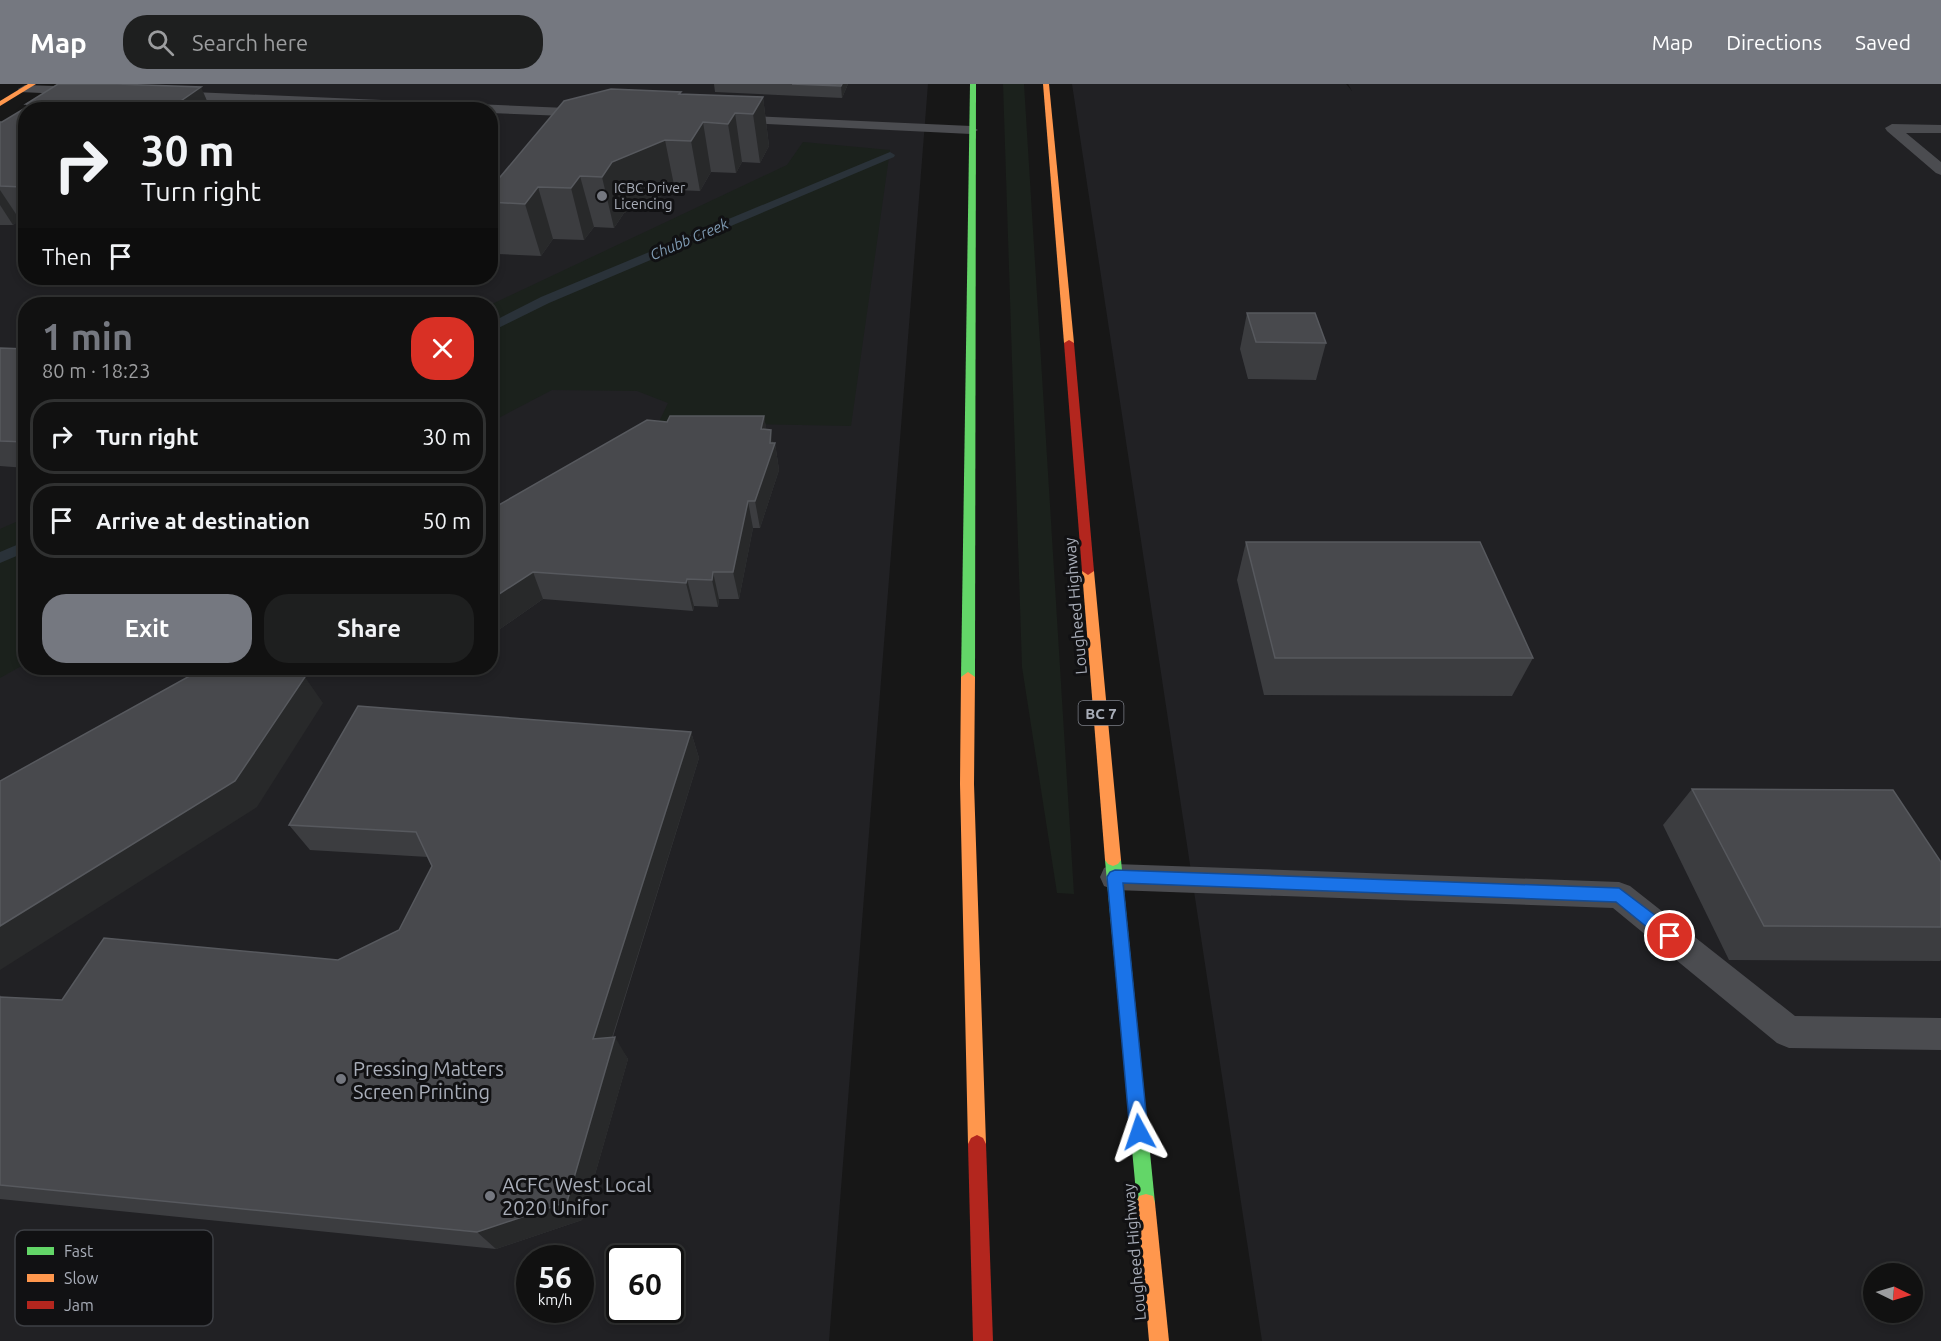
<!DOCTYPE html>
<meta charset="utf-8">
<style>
body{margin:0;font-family:Ubuntu,sans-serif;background:#1e1f1f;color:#f1f3f6;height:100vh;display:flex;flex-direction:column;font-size:22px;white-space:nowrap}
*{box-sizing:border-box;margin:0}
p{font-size:20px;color:#9c9d9f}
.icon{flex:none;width:33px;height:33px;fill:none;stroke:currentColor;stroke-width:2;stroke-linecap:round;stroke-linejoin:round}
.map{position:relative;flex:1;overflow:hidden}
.side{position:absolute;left:18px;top:213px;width:480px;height:378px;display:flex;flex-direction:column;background:#111;border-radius:24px;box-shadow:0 3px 9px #0003,0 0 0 2px #303131}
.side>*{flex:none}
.banner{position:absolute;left:18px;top:18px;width:480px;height:183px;border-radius:24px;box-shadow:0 3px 9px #0003,0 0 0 2px #303131;background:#111;color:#f1f3f6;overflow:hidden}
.needle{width:39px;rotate:95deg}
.buttons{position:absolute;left:1863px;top:1179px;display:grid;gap:12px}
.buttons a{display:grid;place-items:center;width:60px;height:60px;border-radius:50%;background:#111;box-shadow:0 3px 9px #0003,0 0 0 2px #303131;font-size:30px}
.speed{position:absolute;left:516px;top:1161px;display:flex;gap:12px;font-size:30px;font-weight:700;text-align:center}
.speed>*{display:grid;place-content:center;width:78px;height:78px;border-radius:50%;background:#111;box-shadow:0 3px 9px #0003,0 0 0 2px #303131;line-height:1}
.speed small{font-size:15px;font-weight:400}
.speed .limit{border:3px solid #111;border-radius:9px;background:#fff;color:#111}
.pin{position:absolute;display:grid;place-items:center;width:51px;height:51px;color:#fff;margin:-26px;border:3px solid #fff;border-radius:50%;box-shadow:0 2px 6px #0007}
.me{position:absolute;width:66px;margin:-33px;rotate:355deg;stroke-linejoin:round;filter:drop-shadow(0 0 4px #0008)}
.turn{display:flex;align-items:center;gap:21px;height:126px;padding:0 24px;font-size:27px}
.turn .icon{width:78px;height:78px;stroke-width:2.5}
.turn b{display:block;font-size:42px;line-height:51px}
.then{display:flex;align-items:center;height:57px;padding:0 24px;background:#0003;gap:12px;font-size:22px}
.round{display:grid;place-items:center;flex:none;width:63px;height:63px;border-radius:24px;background:#1e1f1f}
.summary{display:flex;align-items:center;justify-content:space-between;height:102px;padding:0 24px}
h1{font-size:36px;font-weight:700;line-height:45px;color:#757880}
.cta{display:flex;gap:12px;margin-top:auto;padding:12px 24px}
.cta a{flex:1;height:69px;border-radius:24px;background:#757880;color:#fff;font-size:24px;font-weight:700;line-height:69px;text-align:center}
.cta a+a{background:#1e1f1f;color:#f1f3f6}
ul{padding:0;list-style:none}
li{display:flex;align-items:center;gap:18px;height:75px;margin:0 12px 9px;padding:0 12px;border:3px solid #303131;border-radius:24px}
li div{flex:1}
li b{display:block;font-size:22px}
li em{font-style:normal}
header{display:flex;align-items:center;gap:36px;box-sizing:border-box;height:84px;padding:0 30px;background:#757880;color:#fff}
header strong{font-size:28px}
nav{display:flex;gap:33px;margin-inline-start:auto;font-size:21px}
.search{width:420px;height:54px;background:#1e1f1f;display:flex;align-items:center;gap:15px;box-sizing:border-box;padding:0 21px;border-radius:24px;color:#9c9d9f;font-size:22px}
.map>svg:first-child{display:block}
</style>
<header>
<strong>Map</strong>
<div class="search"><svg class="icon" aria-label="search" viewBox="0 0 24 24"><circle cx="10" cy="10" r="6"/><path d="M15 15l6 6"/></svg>Search here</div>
<nav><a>Map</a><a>Directions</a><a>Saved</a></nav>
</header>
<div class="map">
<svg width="1941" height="1257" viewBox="0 0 1941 1257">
<rect width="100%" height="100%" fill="#171717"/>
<!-- built -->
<g fill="#212124" fill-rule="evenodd">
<path d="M72,0H928L829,1257H0V43L25,28L26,194H490V26L29,25ZM26,220H490V584H26ZM530,1174H580V1226H530ZM620,1174H670V1226H620Z"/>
<path d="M1072,0H1346L1352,7L1348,0H1941V1257H1262ZM1874,1190H1912V1228H1874Z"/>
</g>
<!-- green -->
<g fill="#1b211c">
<path d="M1003,0H1024L1074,810L1057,809L1022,583Z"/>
<path d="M803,58L890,66L851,342L659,338L668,319L637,307L552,306L491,338L490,221L787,81Z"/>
<path d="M25,434V580L0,594V445Z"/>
</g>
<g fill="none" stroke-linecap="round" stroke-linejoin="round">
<!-- stream -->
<g fill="#2a3239" fill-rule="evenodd">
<path d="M890,68L895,71L894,73L549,219L490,248V239L541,213Z"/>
<path d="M26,457V468L0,479V468Z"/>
</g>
<!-- lane -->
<g fill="#4b4c50" fill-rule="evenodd">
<path d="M25,1L84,3L91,7L84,11L20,8L18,5Z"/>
<path d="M170,7L590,25L597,29L590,33L490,29V26H409L165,14L163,11L165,8Z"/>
<path d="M731,31L971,42L978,46L971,50L726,38L724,35L726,32Z"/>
<path d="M1892,40L1941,41V49H1906L1941,78V91L1936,89L1887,47L1885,44Z"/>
<path d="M1115,780L1619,798L1630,802L1795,932L1941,934V966L1789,964L1777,959L1613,824L1115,806L1104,802L1100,793L1104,784Z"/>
</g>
<!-- fast -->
<g fill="#63d668" fill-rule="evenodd">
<path d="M970,0H976L975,593L968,598L961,593Z"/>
<path d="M1113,770L1118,772L1121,776L1155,1119L1153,1126L1146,1128L1139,1126L1137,1119L1105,776L1108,772Z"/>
</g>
<!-- slow -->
<g fill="#ff974d" fill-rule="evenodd">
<path d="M28,0H36L0,22V17Z"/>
<path d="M1043,0H1049L1074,259L1069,262L1064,259Z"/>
<path d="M1088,483L1094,487L1121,776L1118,780L1113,782L1108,780L1105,776L1082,487Z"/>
<path d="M968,588L975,593L974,700L986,1060L983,1066L977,1069L971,1066L968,1060L960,700L961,593Z"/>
<path d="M1146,1110L1153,1112L1155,1119L1169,1257H1149L1137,1119L1139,1112Z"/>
</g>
<!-- jam -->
<g fill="#b3261e" fill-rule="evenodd">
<path d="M1069,256L1074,259L1094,487L1088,491L1082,487L1064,259Z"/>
<path d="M977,1051L983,1054L986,1060L993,1257H973L968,1060L971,1054Z"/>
</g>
</g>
<!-- wall -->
<g fill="#3c3d40">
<path d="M58,0L211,26H26V137L20,136L13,141H0V38H2L27,23L26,20Z"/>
<path d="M714,0H848L842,14L715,8Z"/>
<path d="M681,10L763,13L769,62L760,79L742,78L736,89L711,88L700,107L675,106L624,129L614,144L594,143L584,156L553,155L541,172L498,170L490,148V105Z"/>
<path d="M1247,229L1326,259L1316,296L1248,295L1240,265Z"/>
<path d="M0,264L26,265V384L0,382Z"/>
<path d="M764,332L766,345L773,359H775L779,386L760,444H753L739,515H719L718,523L694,522L693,527L543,515L490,552V426Z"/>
<path d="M1246,458L1533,574L1512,612L1264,611L1237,496Z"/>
<path d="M691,648L699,674L613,953L628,975L582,1136L496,1165L0,1115V911L1,913L62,916L338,876L399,846L432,782L428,773L310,766L289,741Z"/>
<path d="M1692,705L1941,778V876L1940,877L1729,876L1663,741Z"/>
</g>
<!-- shaded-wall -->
<g fill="#28292a">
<path d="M842,0H848L842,14L841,2Z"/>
<path d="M201,3L211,26H173L172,23Z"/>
<path d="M763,13L769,62L760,79L753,30Z"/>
<path d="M735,29L742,78L736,89L728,40Z"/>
<path d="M703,38L711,88L700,107L691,57Z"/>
<path d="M665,56L675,106L624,129L614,144L602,93L612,78Z"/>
<path d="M580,92L594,143L584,156L571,104Z"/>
<path d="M538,103L553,155L541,172L525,120Z"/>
<path d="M0,106L20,136L13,141L0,121Z"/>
<path d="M764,332L769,359L761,345Z"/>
<path d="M771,346L773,362L775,359L779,386L760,444L755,417L770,359Z"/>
<path d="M748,417L753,444L739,515L733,488Z"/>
<path d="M533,488L543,515L490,552V516Z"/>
<path d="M713,488L719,515L718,523L712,496Z"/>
<path d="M687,495L694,522L693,527L686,499Z"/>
<path d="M305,593L323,619L257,723L0,886V842Z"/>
<path d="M691,648L699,674L605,976L593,955Z"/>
<path d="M615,953L628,975L582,1136L496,1165L477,1148Z"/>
</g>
<!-- building -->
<g fill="#48494d" stroke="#57595e" stroke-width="1.5">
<path d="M58,0H116L201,3L172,23L148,22L143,26H26V101L23,103L0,102V38H2L32,20H26Z"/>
<path d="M792,0H842L841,2Z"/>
<path d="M611,5L681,8L679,10L763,13L753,30L735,29L728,40L703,38L691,57L665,56L612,78L602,93L580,92L571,104L538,103L525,120L490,118V105L564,17Z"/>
<path d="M1247,229H1315L1326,259L1256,258Z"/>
<path d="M0,264L26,265V358L0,357Z"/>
<path d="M670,332H764L761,345L771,346L770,359H775L755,417H748L733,488H713L712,496L687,495L686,499L533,488L490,516V426L647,336L667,338Z"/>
<path d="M1246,458H1480L1533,574H1275Z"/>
<path d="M204,584H294L305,593L235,697L0,842V697Z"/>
<path d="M358,622L691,648L593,955L615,953L567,1118L477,1148L0,1101V913L62,916L104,854L338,876L399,846L432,782L416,748L289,741Z"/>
<path d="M1692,705L1893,706L1941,778V843L1764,842Z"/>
</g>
<!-- route -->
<path fill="#1a73e8" stroke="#114b97" stroke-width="1.5" d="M1115,786L1619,804L1676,847L1678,852L1676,857L1670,859L1664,857L1616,818L1123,799L1148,1048L1145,1054L1139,1057L1133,1054L1130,1048L1107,793L1110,788Z"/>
<!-- markers -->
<g fill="#757880" stroke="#111113" stroke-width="2">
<circle cx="602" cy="112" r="6"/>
<circle cx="341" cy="995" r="6"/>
<circle cx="490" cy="1112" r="6"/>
</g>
<g text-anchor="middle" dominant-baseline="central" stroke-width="6" stroke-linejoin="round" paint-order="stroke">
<!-- far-poi labels -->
<g font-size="14" fill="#a8adb8" stroke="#111113" text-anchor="start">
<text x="614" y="104">ICBC Driver<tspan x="614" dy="16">Licencing</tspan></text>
</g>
<!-- far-water labels -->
<g font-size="15" font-style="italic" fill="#7f9bb3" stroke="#111113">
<text transform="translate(689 155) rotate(-23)">Chubb Creek</text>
</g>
<!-- shield labels -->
<rect fill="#111113" stroke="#7b7e86" stroke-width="1.5" x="1078.5" y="617" width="45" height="24" rx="4.5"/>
<g font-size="15" font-weight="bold" fill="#a8adb8">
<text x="1101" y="629">BC 7</text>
</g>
<!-- street labels -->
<g font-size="16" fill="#a8adb8" stroke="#111113">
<text transform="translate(1075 522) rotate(-95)">Lougheed Highway</text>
<text transform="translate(1134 1168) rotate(-95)">Lougheed Highway</text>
</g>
<!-- near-poi labels -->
<g font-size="20" fill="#a8adb8" stroke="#111113" text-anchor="start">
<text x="353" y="984">Pressing Matters<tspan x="353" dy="23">Screen Printing</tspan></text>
<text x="502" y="1100">ACFC West Local<tspan x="502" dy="23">2020 Unifor</tspan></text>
</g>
</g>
<!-- legend -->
<rect x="15" y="1146" width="198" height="96" rx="9" fill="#111113" stroke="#3e4045" stroke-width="1.5"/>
<rect x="27" y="1163" width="27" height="8" fill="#63d668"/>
<rect x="27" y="1190" width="27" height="8" fill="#ff974d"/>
<rect x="27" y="1217" width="27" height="8" fill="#b3261e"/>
<g font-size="16" fill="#a8adb8">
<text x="64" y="1173">Fast</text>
<text x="64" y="1200">Slow</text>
<text x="64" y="1227">Jam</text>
</g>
</svg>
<div class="buttons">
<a><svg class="needle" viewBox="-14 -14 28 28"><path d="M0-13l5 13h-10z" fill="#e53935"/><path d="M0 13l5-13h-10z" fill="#9c9d9f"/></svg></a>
</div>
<div class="speed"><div>56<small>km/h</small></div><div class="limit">60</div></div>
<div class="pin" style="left:1670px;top:852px;background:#d93025"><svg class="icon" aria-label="arrive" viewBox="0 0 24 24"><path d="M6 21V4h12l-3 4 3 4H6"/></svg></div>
<svg class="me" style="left:1139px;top:1048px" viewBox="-20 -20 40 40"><path d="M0-17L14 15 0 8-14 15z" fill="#1a73e8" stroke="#fff" stroke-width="4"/></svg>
<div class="banner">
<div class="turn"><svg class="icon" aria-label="right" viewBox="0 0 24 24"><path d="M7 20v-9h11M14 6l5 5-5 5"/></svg><div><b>30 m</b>Turn right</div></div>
<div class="then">Then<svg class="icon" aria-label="arrive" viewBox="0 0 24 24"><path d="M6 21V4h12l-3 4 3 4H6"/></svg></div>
</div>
<section class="side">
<div class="summary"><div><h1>1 min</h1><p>80 m · 18:23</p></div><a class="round" style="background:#d93025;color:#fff"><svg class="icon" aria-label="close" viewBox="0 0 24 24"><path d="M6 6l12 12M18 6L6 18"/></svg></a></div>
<ul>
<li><svg class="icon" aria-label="right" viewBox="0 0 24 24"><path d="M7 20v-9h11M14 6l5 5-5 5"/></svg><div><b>Turn right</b></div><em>30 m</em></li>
<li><svg class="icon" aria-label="arrive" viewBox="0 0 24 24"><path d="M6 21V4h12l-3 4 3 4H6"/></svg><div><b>Arrive at destination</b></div><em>50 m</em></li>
</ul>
<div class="cta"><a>Exit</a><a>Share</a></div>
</section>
</div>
